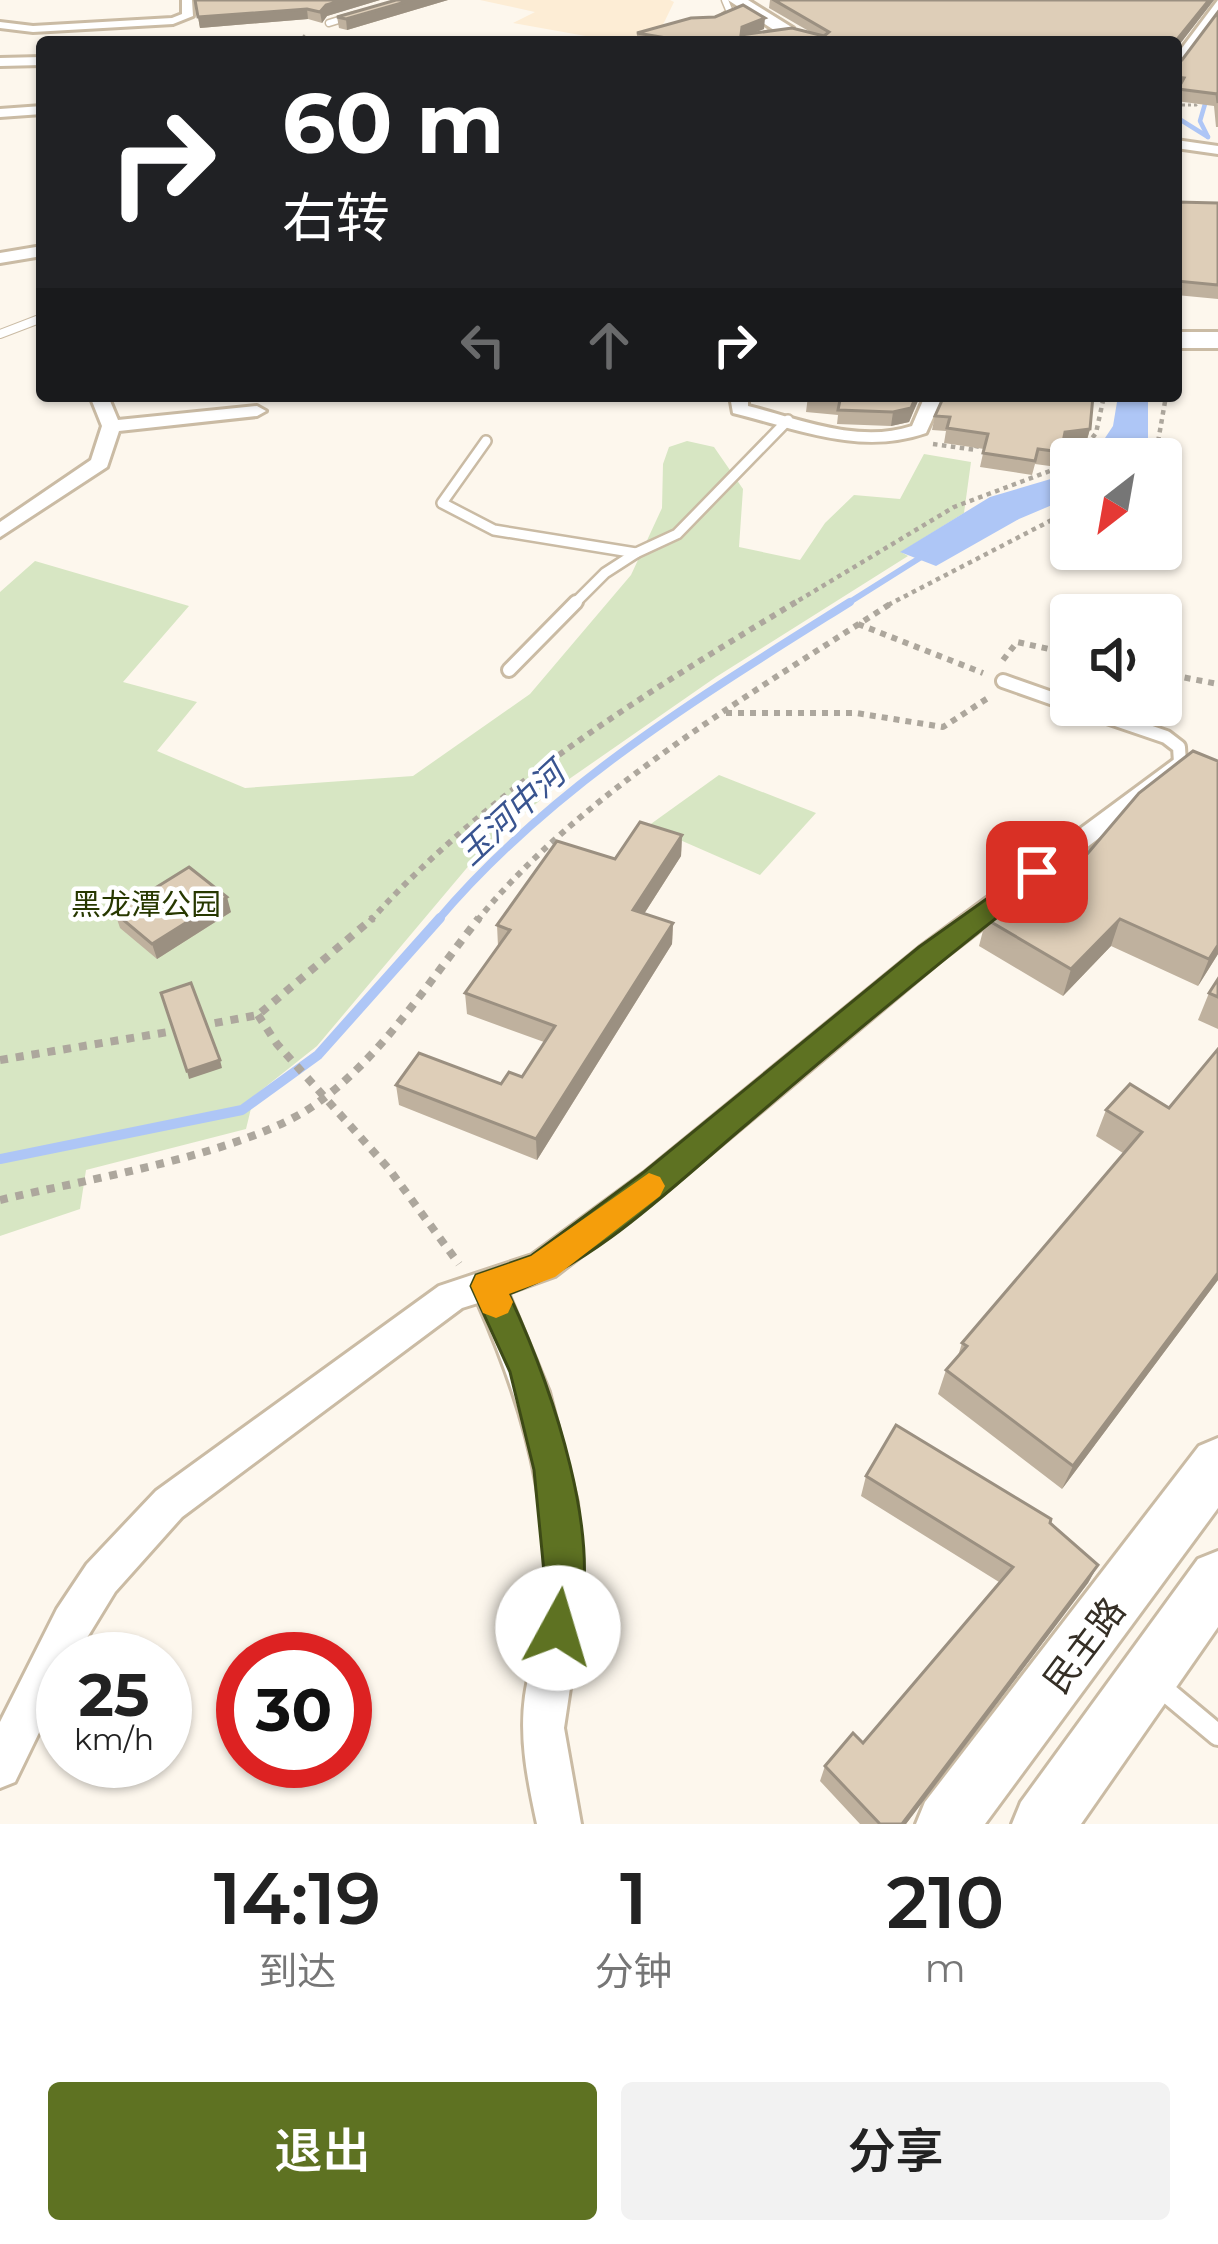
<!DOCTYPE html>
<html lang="zh">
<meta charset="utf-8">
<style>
body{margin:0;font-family:Montserrat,"Noto Sans SC",sans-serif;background:#f2f2f2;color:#222;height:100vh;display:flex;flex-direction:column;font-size:45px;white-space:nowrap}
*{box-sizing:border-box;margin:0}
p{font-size:39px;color:#767676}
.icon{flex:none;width:66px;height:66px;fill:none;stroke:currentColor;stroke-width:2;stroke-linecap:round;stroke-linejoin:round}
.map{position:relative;height:1824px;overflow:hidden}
.panel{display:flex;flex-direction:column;background:#fff;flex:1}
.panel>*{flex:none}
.hud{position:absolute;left:36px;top:36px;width:1146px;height:366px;border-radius:12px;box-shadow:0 3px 9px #0004;background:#202124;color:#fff;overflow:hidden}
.needle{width:78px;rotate:211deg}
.fabs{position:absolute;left:1050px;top:438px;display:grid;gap:24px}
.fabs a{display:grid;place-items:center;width:132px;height:132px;border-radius:12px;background:#fff;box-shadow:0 3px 9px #0004;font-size:60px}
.speed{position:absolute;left:36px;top:1632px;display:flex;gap:24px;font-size:60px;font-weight:700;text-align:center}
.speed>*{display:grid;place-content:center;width:156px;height:156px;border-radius:50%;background:#fff;box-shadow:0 3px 9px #0004;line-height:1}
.speed small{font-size:30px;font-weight:400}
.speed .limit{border:18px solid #d22;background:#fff;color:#111}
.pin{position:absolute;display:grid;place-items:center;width:102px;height:102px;color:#fff;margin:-51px;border-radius:24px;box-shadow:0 6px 18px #0006}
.me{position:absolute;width:132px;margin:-66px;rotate:6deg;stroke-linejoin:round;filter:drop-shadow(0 0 9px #0008)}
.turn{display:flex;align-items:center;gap:42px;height:252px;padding:0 48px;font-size:54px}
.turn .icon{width:156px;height:156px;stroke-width:2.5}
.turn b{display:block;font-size:84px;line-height:102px}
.lanes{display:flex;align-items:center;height:114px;padding:0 48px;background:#0003;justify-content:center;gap:60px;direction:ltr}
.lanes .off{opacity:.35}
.eta{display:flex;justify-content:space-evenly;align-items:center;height:204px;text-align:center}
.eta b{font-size:72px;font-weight:600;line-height:84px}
.cta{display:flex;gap:24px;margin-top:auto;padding:24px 48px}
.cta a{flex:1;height:138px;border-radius:12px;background:#5e7222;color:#fff;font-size:48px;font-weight:600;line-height:138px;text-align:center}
.cta a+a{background:#f2f2f2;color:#222}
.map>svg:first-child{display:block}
</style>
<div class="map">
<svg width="1218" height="1824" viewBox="0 0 1218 1824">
<rect width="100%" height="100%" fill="#fdf7ed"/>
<!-- built -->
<path fill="#fdedd5" d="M480,0H670L674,2L659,33L608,40L513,23L535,12Z"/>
<!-- green -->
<g fill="#d7e6c3">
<path d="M687,441L714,447L743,489L739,547L800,560L825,523L854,495L900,499L924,454L971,462L964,513L901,552L908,556L716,677L549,793L487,844L317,1046L254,1096L246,1129L86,1170L80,1209L0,1236V592L35,561L189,606L123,682L197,702L157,751L245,788L413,776L530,694L631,575L662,508L663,464L669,447Z"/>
<path d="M719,775L816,813L760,875L648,826Z"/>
</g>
<!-- water -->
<g fill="#aec6f6">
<path d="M1118,396H1148V440L1135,459H1091L1113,426Z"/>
<path d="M1071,473V497L1019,519L936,566L900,552L990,497Z"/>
</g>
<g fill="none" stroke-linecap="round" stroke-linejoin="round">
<!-- stream-far3 -->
<g stroke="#aec6f6" stroke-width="4.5">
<path d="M1207,97L1200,121L1208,137"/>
<path d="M1176,117L1208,137"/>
</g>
<!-- stream-far2 -->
<path stroke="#aec6f6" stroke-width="6" d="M845,605L926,554"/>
<!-- stream-far1 -->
<path stroke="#aec6f6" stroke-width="8" d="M437,921C551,786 702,695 850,602"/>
<!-- stream -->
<path stroke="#aec6f6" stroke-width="10" d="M0,1159L242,1110L318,1055L440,918"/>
<!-- lane-far4 casing -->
<g stroke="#cabba4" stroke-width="9">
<g id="lane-far4">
<path d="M720,19L730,12L725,0"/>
<path d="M329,23L355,15"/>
</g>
</g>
<!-- lane-far3 casing -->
<g stroke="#cabba4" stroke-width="10">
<path id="lane-far3" d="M0,334L42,318"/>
</g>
<!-- lane-far2 casing -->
<g stroke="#cabba4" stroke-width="14">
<g id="lane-far2">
<path d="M486,441L442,503L494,530L636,553L677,534L788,420"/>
<path d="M573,605L605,573L636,553"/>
</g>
</g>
<!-- lane-far1 casing -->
<g stroke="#cabba4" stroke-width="18">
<g id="lane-far1">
<path d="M509,670L576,602"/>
<path d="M1003,681L1071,705"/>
<path d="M1072,705L1166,737L1179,747L1180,763"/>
</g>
</g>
<!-- lane casing -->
<g stroke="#cabba4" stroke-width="26">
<path id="lane" d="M1157,1684L1218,1735"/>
</g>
<!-- street casing -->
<g stroke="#cabba4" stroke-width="6">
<g id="street">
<path d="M182,0H192L193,16L173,24L33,32L0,28V22L33,26L172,18L182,14Z"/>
<path d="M1218,0V11L1176,68V56Z"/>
<path d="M42,57V65L0,66V58Z"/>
<path d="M42,106V114L0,117V109Z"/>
<path d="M1176,140L1218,146V154L1176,148Z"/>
<path d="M42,246V256L0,263V253Z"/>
<path d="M90,396H108L118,420L257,406L266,411L257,416L119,431L107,467L0,537V522L91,460L102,426Z"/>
<path d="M730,396H748V406C801,419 858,444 912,426L925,396H943L926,433C860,456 798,429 733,413Z"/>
<path d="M1180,755L1218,768V785L1183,773L939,962L666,1191L555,1276L508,1293L549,1392L577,1502L584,1595L564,1728L581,1824H537C528,1782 519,1740 525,1696C531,1657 545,1619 545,1578C546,1483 516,1389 478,1303L462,1308L182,1517L115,1592L74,1659H63V1683L15,1782L0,1788V1722L57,1609L87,1564L156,1491L439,1286L532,1255L644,1173L919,948Z"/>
</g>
</g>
<!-- secondary casing -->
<g stroke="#cabba4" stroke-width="6">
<g id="secondary">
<path d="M1218,1438V1508L985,1824H916L925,1802L1199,1446Z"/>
<path d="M1218,1551V1627L1081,1824H1012L1021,1802L1198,1559Z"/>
</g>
</g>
<!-- primary casing -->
<g stroke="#cabba4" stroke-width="6">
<g id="primary">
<path d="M728,0H748L793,28L786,38L743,42L774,30Z"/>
<rect x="1176" y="332" width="42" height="16"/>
</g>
</g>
<!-- path-far3 -->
<g stroke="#ada79d" stroke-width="3" stroke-dasharray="3 3" stroke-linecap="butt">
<path d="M299,42L306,34"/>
<path d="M1176,105H1196L1202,98"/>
</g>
<!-- path-far2 -->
<g stroke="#ada79d" stroke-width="4.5" stroke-dasharray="4.5 4.5" stroke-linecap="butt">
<path d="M933,444L976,450L978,440"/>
<path d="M1055,450L1081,454"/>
<path d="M1076,459L1096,433L1104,396"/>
<path d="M1155,459L1166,396"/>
<path d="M791,605L954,507L1071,463"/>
<path d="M888,605L1071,510"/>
</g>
<!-- path-far1 -->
<g stroke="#ada79d" stroke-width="6" stroke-dasharray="6 6" stroke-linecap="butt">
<path d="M858,624L983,673"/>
<path d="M1003,660L1017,642L1058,651L1054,662L1071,665"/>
<path d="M1161,673L1218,684"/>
<path d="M726,713H856L943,727L988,698"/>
<path d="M370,921C488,790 645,693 796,602"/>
<path d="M477,921C578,794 756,691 893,602"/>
</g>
<!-- path -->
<g stroke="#ada79d" stroke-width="8" stroke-dasharray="8 8" stroke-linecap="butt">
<path d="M258,1015L277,1044L389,1169L459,1264"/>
<path d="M199,1026L258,1015L373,918"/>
<path d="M0,1060L180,1030"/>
<path d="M0,1200C87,1179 246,1154 316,1104C382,1057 429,981 479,918"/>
</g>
<!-- lane-far4 -->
<use href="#lane-far4" stroke="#fff" stroke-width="6"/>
<!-- lane-far3 -->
<use href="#lane-far3" stroke="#fff" stroke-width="8"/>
<!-- lane-far2 -->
<use href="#lane-far2" stroke="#fff" stroke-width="9"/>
<!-- lane-far1 -->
<use href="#lane-far1" stroke="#fff" stroke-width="12"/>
<!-- lane -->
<use href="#lane" stroke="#fff" stroke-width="20"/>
<!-- street -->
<use href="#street" fill="#fff" fill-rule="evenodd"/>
<!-- secondary -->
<use href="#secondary" fill="#fff" fill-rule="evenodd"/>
<!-- primary -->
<use href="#primary" fill="#fff" fill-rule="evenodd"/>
</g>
<!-- wall -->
<g fill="#bfb19e">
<path d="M195,0H380L327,16L322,23L308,19L200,28Z"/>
<path d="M396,0H448L347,30L339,28L337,17Z"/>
<path d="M770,0H1214L1176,49V42H637V33L764,29L753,33H812L769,8Z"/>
<path d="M1218,12V127H1216L1214,106L1176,101L1178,89H1176V60H1182Z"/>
<path d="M1176,202L1218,203V299L1176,295Z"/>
<path d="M808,396H920L909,422L891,426L837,424L838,415L806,412Z"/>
<path d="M935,416L1090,429L1086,443L1062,446L1057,467L1035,464L1032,475L980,467L984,449L944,443L946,431L932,430Z"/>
<path d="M682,835L681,856L644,914L673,923L672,944L537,1160L399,1105L396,1085L501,1084L522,1077L544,1042L467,1014L465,993L498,946L497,925L615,859Z"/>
<path d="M1072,844L1218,954L1198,986L1111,946L1063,996L979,946L986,919Z"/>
<path d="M231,912L157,959L120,928L115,913Z"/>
<path d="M1218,979V1029L1198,1020L1209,993Z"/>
<path d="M1218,1049V1280L1062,1489L938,1394L946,1370L958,1356L962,1343L1123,1153L1096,1136L1106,1110L1169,1108Z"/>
<path d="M866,1476L1050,1523L1098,1565L1088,1583L906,1824H860L820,1781L825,1766L863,1743L999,1582L861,1496Z"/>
</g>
<!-- shaded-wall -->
<g fill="#9b9081">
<path d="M343,0H380L327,16L322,23L320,12L326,5Z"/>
<path d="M412,0H448L347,30L346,19Z"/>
<path d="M1209,0H1214L1176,49V42Z"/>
<path d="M307,9L308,19L200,28L198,17Z"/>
<path d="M765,18L764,29L741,38L742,27Z"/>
<path d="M916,396H920L909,422L891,426L893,412Z"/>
<path d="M1090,429L1086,443L1062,447L1065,432Z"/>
<path d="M682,835L681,856L633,931V910Z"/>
<path d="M227,897L231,912L157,959L152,944Z"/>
<path d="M1120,919L1111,946L1063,996L1071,969Z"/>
<path d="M673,923L672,944L537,1160L536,1139Z"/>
<path d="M1218,945V954L1198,986L1209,959Z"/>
<path d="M220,1060L222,1068L189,1079L187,1071Z"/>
<path d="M1218,1273V1280L1062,1489L1073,1466Z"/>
<path d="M1098,1565L1088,1583L906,1824H902Z"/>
</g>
<!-- building -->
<g fill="#deceb8" stroke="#9b9081" stroke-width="3">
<path d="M195,0H343L326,5L320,12L307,9L198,17Z"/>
<path d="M396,0H412L346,19L337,17Z"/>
<path d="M774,0H1209L1175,42H690L637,33L691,18L715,17L743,5L765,18L742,27L741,35L792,28L824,36L829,32Z"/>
<path d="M1218,12V103L1217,94L1178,89L1184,78L1176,77V60H1182Z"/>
<path d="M1176,202L1218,203V285L1176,281Z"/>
<path d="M808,396H916L911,408L893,412L838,410L840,400Z"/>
<path d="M944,396H1093L1090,429L1065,432L1061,452L1038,449L1035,461L983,453L988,434L947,428L950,417L935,416Z"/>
<path d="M1193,751L1218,761V945L1209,959L1120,919L1071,969L986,919L1072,844L1088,853L1139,793Z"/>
<path d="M640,822L682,835L633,910L673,923L536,1139L396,1085L419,1053L501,1084L509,1072L522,1077L555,1026L465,993L510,930L497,925L557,841L615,859Z"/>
<path d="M189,867L227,897L152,944L115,913Z"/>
<path d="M1218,979V997L1209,993Z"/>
<path d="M191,983L220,1060L187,1071L161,993Z"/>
<path d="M1218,1049V1273L1073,1466L946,1370L967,1346L962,1343L1142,1132L1106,1110L1130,1084L1169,1108Z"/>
<path d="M896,1425L1051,1519L1050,1523L1098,1565L902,1824H880L825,1766L853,1733L863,1743L1013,1567L866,1476Z"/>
</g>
<!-- route -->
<path fill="#5e7222" stroke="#3d4a16" stroke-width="3" d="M1037,863L1050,872L1046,879C944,958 845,1040 747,1124C674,1185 599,1261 509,1294C549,1381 611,1548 572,1642L558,1648L543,1642L538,1628L545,1582L534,1470L510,1372L471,1286L476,1275L531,1256L644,1172L919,947Z"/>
<!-- slow -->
<path fill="#f59e0b" d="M649,1173L660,1177L665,1186L660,1196L555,1277L509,1294L513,1302L508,1313L496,1318L483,1313L471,1286L476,1275L531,1256Z"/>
<g text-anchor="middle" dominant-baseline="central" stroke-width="9" stroke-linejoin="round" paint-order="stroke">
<!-- park labels -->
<g font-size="30" fill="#273800" stroke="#fff">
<text x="146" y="904">黑龙潭公园</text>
</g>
<!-- water labels -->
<g font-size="33" font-style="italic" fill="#395490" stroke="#fff">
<text transform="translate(511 813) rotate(-43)">玉河中河</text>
</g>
<!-- near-street labels -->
<g font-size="36" fill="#352f26" stroke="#fff">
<text transform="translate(1084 1645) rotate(-53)">民主路</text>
</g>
</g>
</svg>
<div class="fabs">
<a><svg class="needle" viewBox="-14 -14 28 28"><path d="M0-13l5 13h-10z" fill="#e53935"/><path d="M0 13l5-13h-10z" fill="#767676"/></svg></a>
<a><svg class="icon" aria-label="sound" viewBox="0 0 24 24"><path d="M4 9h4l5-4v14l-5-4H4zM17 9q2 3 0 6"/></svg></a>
</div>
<div class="speed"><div>25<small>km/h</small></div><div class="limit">30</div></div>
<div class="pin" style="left:1037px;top:872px;background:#d93025"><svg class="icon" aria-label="arrive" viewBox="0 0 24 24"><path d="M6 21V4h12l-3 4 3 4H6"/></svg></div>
<svg class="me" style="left:558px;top:1628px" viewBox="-20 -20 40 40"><circle r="19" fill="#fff"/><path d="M0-13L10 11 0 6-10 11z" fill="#5e7222"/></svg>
<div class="hud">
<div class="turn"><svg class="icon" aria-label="right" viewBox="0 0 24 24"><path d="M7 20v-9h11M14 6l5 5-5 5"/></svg><div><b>60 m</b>右转</div></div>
<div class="lanes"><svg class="icon off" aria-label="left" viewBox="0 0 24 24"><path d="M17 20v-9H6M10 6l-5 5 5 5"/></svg><svg class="icon off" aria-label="ahead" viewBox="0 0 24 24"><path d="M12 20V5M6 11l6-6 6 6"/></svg><svg class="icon" aria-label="right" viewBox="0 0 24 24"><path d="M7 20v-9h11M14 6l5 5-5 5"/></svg></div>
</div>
</div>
<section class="panel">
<div class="eta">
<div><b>14:19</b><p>到达</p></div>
<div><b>1</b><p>分钟</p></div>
<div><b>210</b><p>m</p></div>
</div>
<div class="cta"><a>退出</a><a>分享</a></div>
</section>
